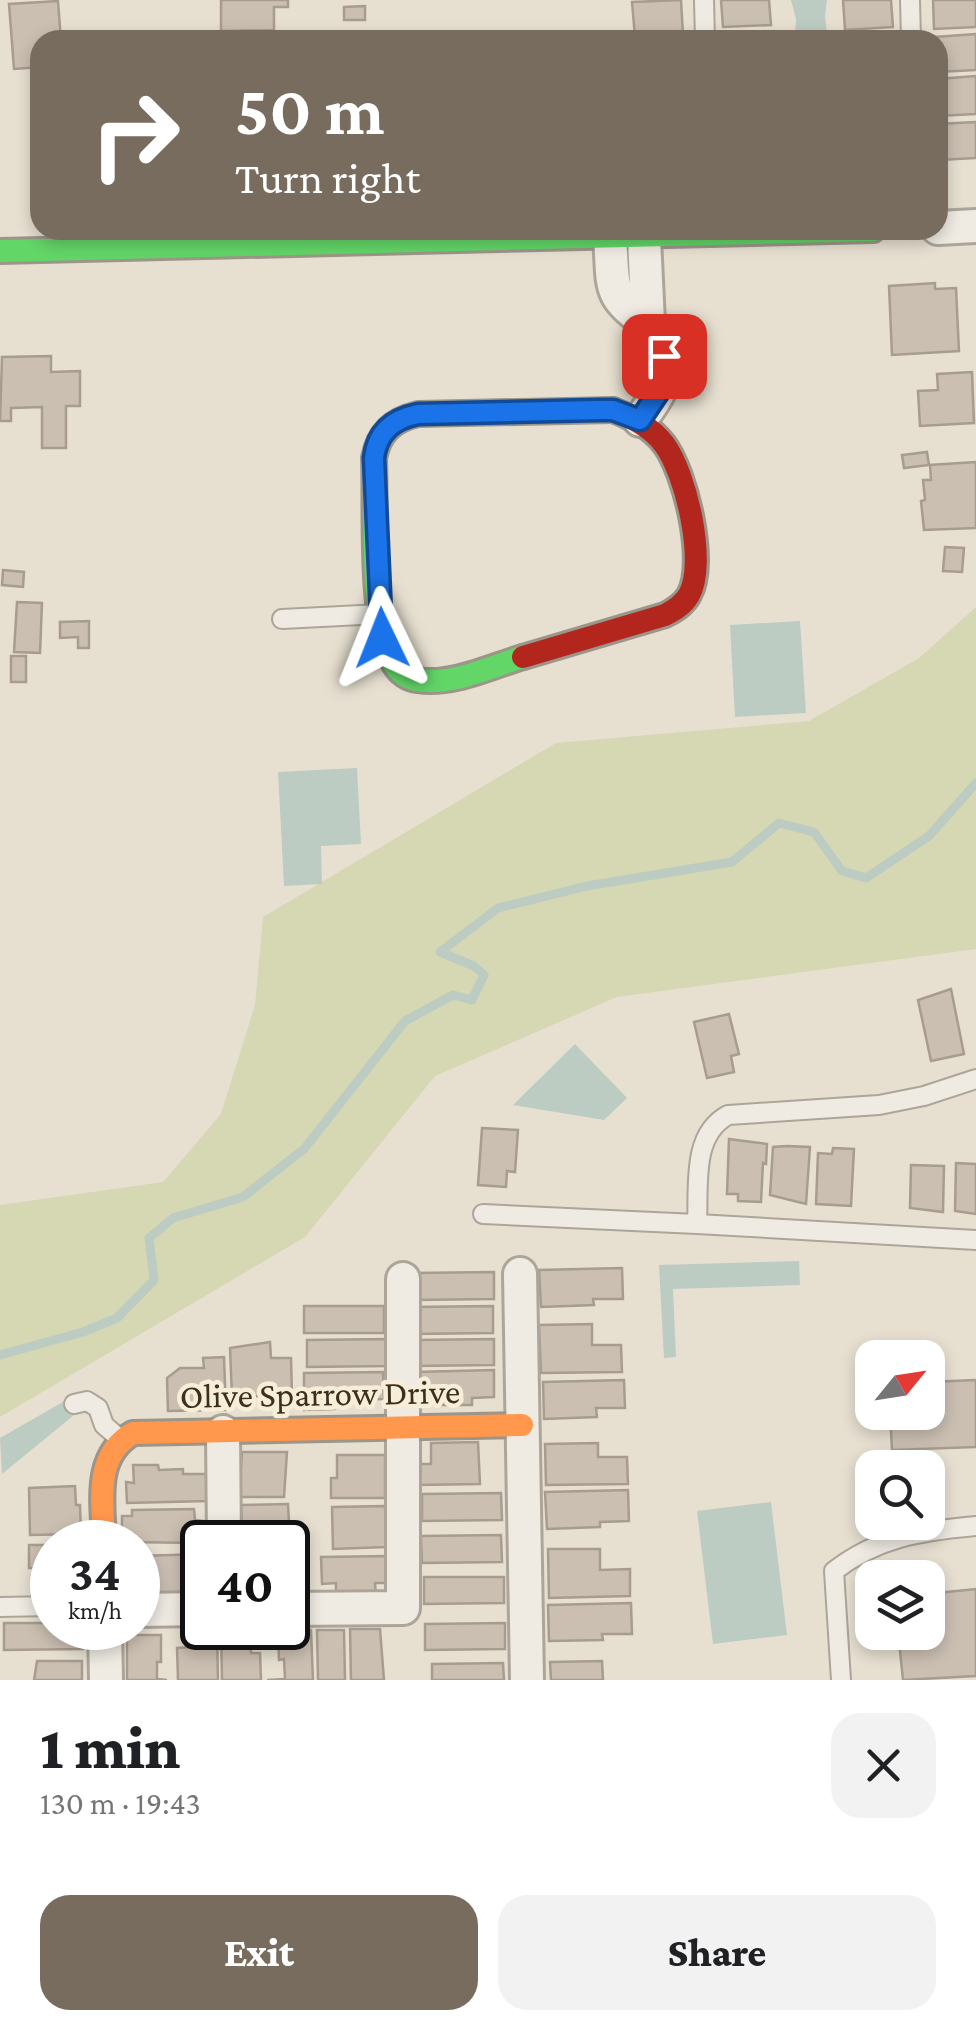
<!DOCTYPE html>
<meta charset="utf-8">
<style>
body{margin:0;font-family:"Crimson Pro",serif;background:#f2f2f2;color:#202124;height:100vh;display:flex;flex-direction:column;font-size:38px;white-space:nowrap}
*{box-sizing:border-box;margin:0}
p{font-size:32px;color:#757577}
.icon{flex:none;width:55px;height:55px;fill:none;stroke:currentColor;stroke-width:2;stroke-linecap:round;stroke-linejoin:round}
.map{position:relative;height:1680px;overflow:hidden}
.panel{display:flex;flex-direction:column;background:#fff;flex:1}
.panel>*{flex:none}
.top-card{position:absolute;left:30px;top:30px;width:918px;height:210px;border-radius:30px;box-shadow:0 5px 15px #0003;background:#786c5e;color:#fff;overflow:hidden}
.needle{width:65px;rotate:60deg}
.fabs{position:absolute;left:855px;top:1340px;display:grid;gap:20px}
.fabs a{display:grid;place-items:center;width:90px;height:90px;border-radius:20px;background:#fff;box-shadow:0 5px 15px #0003;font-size:50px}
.speed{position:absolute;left:30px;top:1520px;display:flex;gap:20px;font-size:50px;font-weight:700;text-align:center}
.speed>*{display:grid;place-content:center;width:130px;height:130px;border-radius:50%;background:#fff;box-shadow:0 5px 15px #0003;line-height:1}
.speed small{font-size:25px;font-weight:400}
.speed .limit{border:5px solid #111;border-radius:15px;background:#fff;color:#111}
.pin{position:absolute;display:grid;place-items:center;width:85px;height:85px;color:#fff;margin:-42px;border-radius:20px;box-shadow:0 5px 15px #0006}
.me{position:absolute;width:110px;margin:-55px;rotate:358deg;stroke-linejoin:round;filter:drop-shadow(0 0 8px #0008)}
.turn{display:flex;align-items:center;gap:35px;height:210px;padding:0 40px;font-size:45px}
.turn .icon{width:130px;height:130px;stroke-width:2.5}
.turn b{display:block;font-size:70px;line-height:85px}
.round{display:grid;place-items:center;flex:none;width:105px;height:105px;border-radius:30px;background:#f2f2f2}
.summary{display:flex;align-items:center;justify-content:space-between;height:170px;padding:0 40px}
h1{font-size:60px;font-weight:800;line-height:75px}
.button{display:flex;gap:20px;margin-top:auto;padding:20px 40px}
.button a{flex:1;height:115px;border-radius:30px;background:#786c5e;color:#fff;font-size:40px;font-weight:800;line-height:115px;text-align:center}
.button a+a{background:#f2f2f2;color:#202124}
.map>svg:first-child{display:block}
</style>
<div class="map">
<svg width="976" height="1680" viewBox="0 0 976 1680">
<rect width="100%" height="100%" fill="#e7e0d1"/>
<!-- green -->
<path fill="#d6d7b3" d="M976,607V949L617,997L435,1076L305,1237L0,1417V1205L163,1182L221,1114L255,1005L263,917L556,743L809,721L919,658Z"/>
<!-- water -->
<g fill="#bcccc2">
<path d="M791,0H827L825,17L828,40H795L796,19Z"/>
<path d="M800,621L806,713L735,717L730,625Z"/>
<path d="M357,768L361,844L321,846L322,884L284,886L278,772Z"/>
<path d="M575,1044L627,1098L604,1120L513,1105Z"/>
<path d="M799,1261L800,1285L673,1289L676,1357L664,1358L659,1265Z"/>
<path d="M70,1398L79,1411L2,1474L0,1438Z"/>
<path d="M771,1502L787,1635L713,1644L697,1511Z"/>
</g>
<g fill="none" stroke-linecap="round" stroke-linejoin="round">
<!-- stream -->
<path stroke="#bcccc2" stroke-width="9" d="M0,1355L83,1332L117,1318L154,1280L149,1238L173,1218L243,1197L304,1149L405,1021L453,995L472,1000L484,975L474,966L440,952L498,908L587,886L732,862L779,823L814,832L842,871L866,878L929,836L976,783"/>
</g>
<!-- building -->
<g fill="#cbbfb2" stroke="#a89c90" stroke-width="2.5">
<path d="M221,0H288V7H274V30L221,31Z"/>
<path d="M681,0L683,35L635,37L632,2Z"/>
<path d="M721,0H769L771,25L723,27Z"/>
<path d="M843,0H891L893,27L845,30Z"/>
<path d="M933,0H976V27L934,29Z"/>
<path d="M58,1L61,40H40V67L14,69L9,4Z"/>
<path d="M365,6V20H344V7Z"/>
<path d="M976,34V70L938,72V40L934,37Z"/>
<path d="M976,76V114L938,116V79Z"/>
<path d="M976,122V158L940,160L938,124Z"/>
<path d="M935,283V289L956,288L959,351L892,355L889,286Z"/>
<path d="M51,356V372L80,371V406H66V448H42V407L11,408V421H0L2,357Z"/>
<path d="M972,372L974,423L920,426L918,391L938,390L937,374Z"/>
<path d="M927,452L929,465L904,468L902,455Z"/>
<path d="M976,462V528L924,530L921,501L925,500L923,480H931L930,465Z"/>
<path d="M945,547L964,548L962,572L943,571Z"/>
<path d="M3,570L24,572L23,587L2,585Z"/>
<path d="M17,602L42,603L40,653L14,652Z"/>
<path d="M89,621V648H78V637L60,638V622Z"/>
<rect x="11" y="656" width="15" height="26"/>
<path d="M951,989L964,1054L931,1061L918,1000Z"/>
<path d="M729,1014L739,1054L731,1056L734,1072L707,1078L694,1022Z"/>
<path d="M482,1128L518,1130L515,1172L507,1171L506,1187L478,1185Z"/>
<path d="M729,1139L767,1144L766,1164L763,1163L761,1202L738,1201V1194H727Z"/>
<path d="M787,1146L810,1147L806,1204L770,1195L773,1147Z"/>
<path d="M833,1148L854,1149L851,1206L816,1204L818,1153L832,1154Z"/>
<path d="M956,1163L976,1164V1214L955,1211Z"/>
<path d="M911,1165L944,1166L943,1212L910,1208Z"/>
<path d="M622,1268L623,1299H593L594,1305L541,1307L539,1270Z"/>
<path d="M494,1272V1299L414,1300V1273Z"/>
<rect x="304" y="1306" width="80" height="27"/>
<path d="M493,1306V1333L413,1334V1307Z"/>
<path d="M592,1324V1345H621L622,1372L541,1373L539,1325Z"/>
<path d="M387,1339V1366L307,1367V1340Z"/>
<path d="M494,1339V1365L414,1366V1340Z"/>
<path d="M270,1342L271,1358H291L292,1395L232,1397L230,1348Z"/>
<path d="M224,1357L226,1410L168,1411L167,1378L180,1368H204L203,1358Z"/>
<path d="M494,1370V1397L472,1398V1405H439V1396L415,1397L414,1372Z"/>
<path d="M383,1372L384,1399L334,1400V1409L304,1410V1373Z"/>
<path d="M624,1380L625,1408H596L597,1417L544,1419L543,1382Z"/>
<path d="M976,1380V1447L892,1450L890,1412H928V1382Z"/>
<path d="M478,1442L480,1484L418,1485L417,1464H431V1443Z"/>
<path d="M598,1443V1457H627L628,1484L546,1485L545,1444Z"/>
<path d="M242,1452H287L284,1497H239Z"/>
<path d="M337,1455H385V1498H331V1478H337Z"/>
<path d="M133,1465H158L159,1470L183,1469V1474H207L208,1501L127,1503L126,1482L134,1483Z"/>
<path d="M75,1486L76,1505H80L81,1534L30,1535L29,1488Z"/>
<path d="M628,1490L629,1521L600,1522V1527L547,1529L545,1492Z"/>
<path d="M501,1493L502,1520L422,1521V1494Z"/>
<path d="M288,1504L289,1523L293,1522L294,1552H288V1542H243L241,1505Z"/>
<path d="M385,1506L386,1547L333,1549L332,1507Z"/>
<path d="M194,1509L195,1520L204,1521L202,1543L122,1542V1516H132V1510Z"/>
<path d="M501,1535L502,1562L422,1563L421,1536Z"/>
<path d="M29,1545H52V1590L40,1589V1568H29Z"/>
<path d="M548,1549H600V1570L630,1569V1596L549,1598Z"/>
<path d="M202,1554V1592L138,1594V1556Z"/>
<path d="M288,1556H304V1583L292,1584V1596H288Z"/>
<path d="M387,1556L388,1583H375L376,1596L336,1597V1583L322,1584L321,1557Z"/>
<path d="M424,1577H504V1603L424,1604Z"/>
<path d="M976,1589V1676L903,1680L898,1632H928V1594Z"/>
<path d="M631,1603L632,1634H602L603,1640L549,1641L548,1605Z"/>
<path d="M4,1623H52V1628H83V1649L4,1650Z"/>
<path d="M505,1623V1649L425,1650V1624Z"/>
<path d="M221,1628H250L251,1653H260L261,1680H222Z"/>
<path d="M350,1629H380L384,1680H351Z"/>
<path d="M311,1630L313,1680H267L285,1679L284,1659L279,1660L278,1632Z"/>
<path d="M317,1630H344L345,1680H318Z"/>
<path d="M190,1632H217L218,1680H178L177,1648L191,1647Z"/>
<path d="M127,1635H161V1662H157V1679L167,1680H127Z"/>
<path d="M37,1661H82V1680H34Z"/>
<path d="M602,1661L603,1680H551L550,1662Z"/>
<path d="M503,1663L504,1680H432V1664Z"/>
</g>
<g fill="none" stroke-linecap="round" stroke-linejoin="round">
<!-- lane casing -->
<g stroke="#ada599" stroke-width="22">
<g id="lane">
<path d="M704,0L705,40"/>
<path d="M910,0L911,40"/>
<path d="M282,619L381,614"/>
<path d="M976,1079L924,1096L879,1105L728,1115C691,1135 699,1186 697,1224L976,1240"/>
<path d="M483,1214L697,1224"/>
<path d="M74,1404L87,1401L98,1408L104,1425L119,1438"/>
<path d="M0,1607L52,1606"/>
<path d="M841,1680L834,1571C878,1537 921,1531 976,1526"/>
</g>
</g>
<!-- street casing -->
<g stroke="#ada599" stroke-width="38">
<g id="street">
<path d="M938,228L976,226"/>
<path d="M610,239C614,285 606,296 648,323L644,238"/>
<path d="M640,420C669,383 674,364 648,323"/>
<path d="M520,1274L527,1680"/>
<path d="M223,1432L224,1542"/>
<path d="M288,1609L403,1608V1279"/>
<path d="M138,1610L202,1609"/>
<path d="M105,1628L106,1680"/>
</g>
</g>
<!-- fast casing -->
<g stroke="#9c958a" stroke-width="28">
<g id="fast">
<path d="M0,251L873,230"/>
<path d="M523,657C492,666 451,686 418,680C408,679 399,673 394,664C369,621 376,510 374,458C379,432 393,420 418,414L613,410"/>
</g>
</g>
<!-- slow casing -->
<g stroke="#9c958a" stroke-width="28">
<path id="slow" d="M104,1542C103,1502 93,1456 133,1433L522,1425"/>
</g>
<!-- jam casing -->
<g stroke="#9c958a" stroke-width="28">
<path id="jam" d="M523,657L665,615C675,610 683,605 689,595C707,563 686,473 664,444C651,427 633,418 613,410"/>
</g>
<!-- lane -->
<use href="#lane" stroke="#efebe3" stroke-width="18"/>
<!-- street -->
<use href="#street" stroke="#efebe3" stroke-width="32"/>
<!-- fast -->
<use href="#fast" stroke="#63d668" stroke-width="22"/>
<!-- slow -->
<use href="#slow" stroke="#ff974d" stroke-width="22"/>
<!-- jam -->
<use href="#jam" stroke="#b3261e" stroke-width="22"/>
</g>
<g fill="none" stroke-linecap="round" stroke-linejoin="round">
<!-- route casing -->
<g stroke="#114b97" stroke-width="25">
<path id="route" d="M382,638L374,458C377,432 393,419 418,414L599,410H613L640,420L662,387L664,356"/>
</g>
<!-- route -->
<use href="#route" stroke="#1a73e8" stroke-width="18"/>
</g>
<g text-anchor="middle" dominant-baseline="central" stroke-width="9" stroke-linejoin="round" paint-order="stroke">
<!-- street labels -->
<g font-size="35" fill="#3d2e20" stroke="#f7eed8">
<text transform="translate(320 1394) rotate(-1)">Olive Sparrow Drive</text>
</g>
</g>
</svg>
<div class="fabs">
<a><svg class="needle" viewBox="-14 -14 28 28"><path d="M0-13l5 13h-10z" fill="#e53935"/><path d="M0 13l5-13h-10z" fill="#757577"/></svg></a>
<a><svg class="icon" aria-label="search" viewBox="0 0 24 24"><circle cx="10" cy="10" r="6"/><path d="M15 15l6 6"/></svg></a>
<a><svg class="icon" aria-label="layers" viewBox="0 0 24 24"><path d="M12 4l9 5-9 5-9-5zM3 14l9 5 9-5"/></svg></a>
</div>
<div class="speed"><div>34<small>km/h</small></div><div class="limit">40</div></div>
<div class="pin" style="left:664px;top:356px;background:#d93025"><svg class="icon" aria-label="arrive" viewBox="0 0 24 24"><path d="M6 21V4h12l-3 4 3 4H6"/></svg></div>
<svg class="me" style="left:382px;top:638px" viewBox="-20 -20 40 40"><path d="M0-17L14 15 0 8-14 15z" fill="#1a73e8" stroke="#fff" stroke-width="4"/></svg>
<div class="top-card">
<div class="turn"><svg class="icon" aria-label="right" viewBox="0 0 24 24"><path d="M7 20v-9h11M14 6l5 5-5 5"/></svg><div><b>50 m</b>Turn right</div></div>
</div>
</div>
<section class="panel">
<div class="summary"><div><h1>1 min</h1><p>130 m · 19:43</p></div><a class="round"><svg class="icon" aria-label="close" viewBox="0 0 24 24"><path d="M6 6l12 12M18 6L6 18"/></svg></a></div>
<div class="button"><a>Exit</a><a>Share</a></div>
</section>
